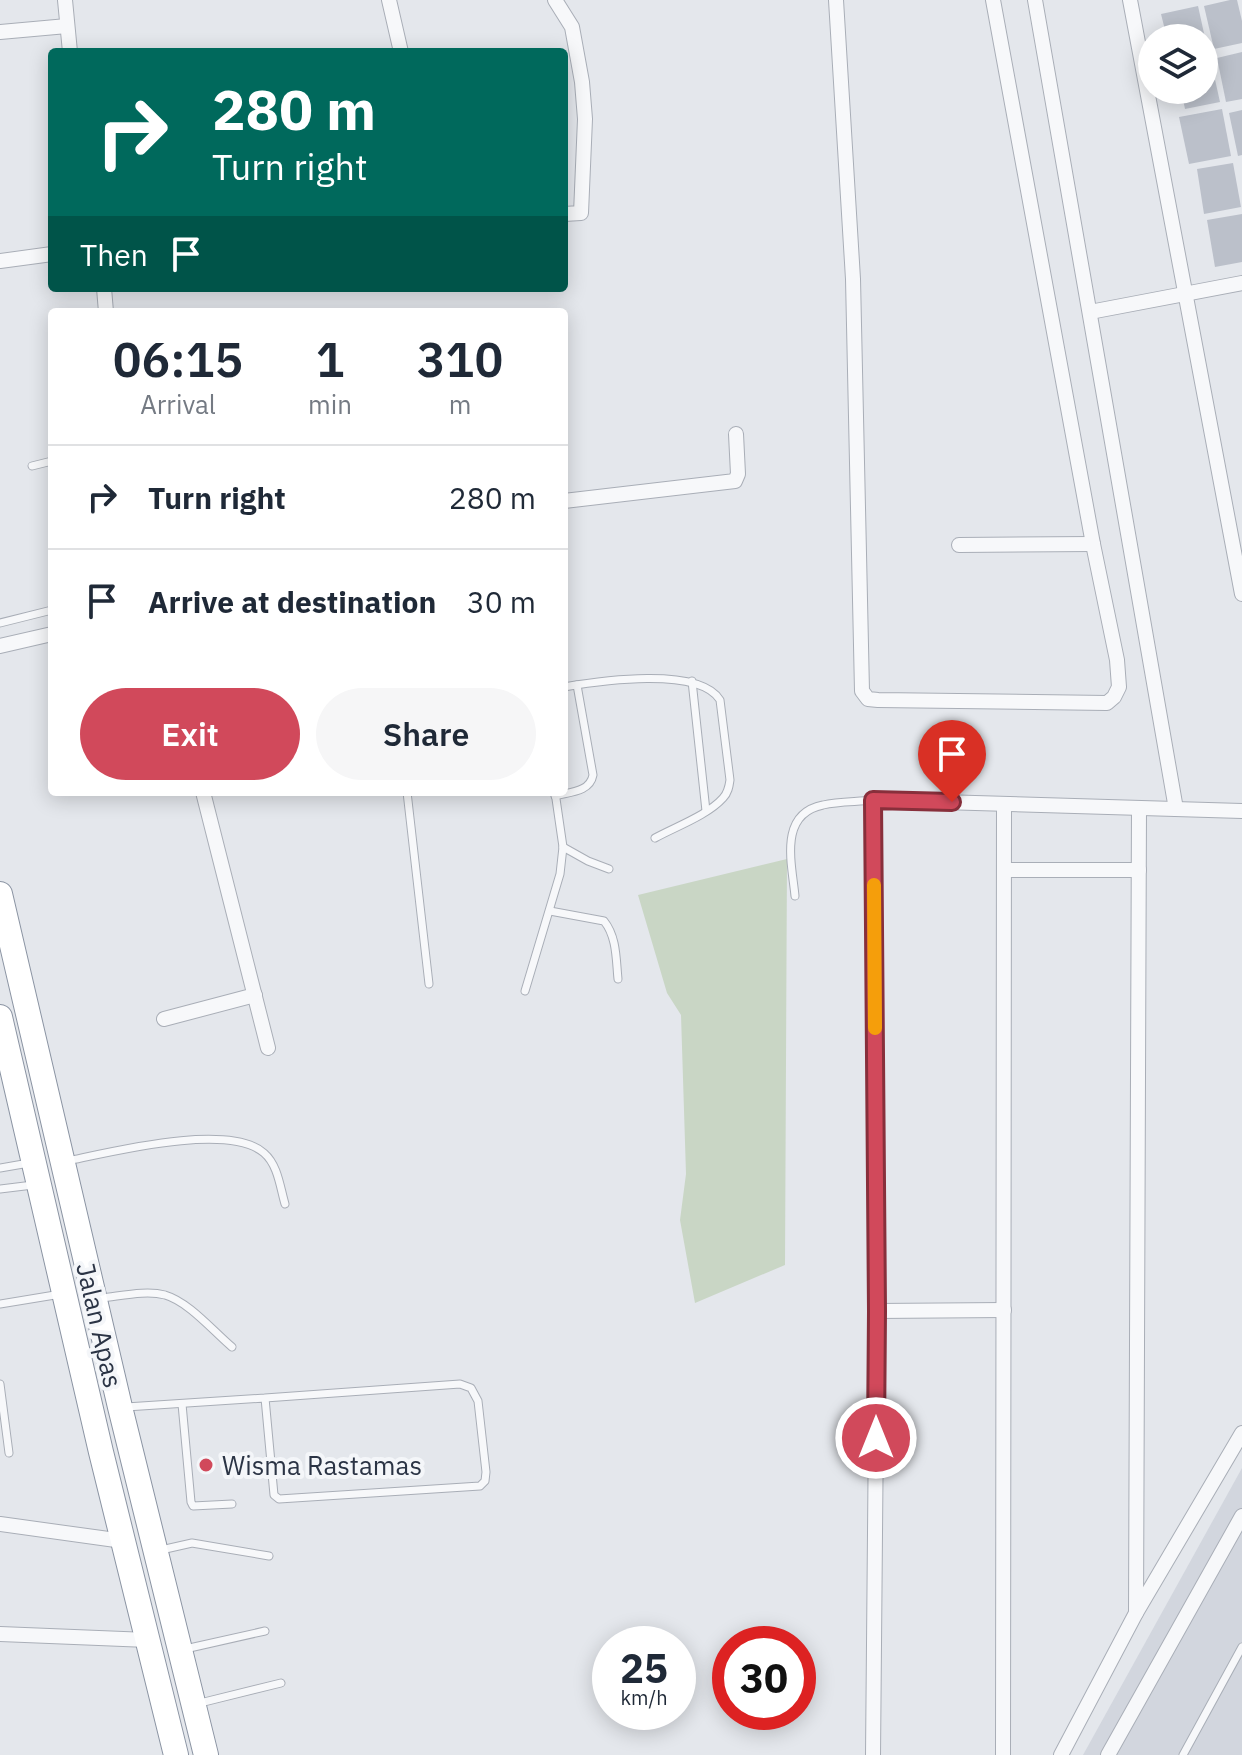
<!DOCTYPE html>
<style>
body{margin:0;font-family:"IBM Plex Sans",sans-serif;background:#f6f6f7;color:#1f2937;height:100vh;display:flex;flex-direction:column;font-size:30px;white-space:nowrap}
*{box-sizing:border-box;margin:0}
p{font-size:26px;color:#747a83}
.icon{flex:none;width:44px;height:44px;fill:none;stroke:currentColor;stroke-width:2;stroke-linecap:round;stroke-linejoin:round}
.map{position:relative;flex:1;overflow:hidden}
.side{position:absolute;left:48px;top:308px;width:520px;height:488px;display:flex;flex-direction:column;background:#fff;border-radius:8px;box-shadow:0 4px 20px #0003}
.side>*{flex:none}
.hud{position:absolute;left:48px;top:48px;width:520px;height:244px;border-radius:8px;box-shadow:0 4px 20px #0003;background:#00695c;color:#fff;overflow:hidden}
.buttons{position:absolute;left:1138px;top:24px;display:grid;gap:16px}
.buttons a{display:grid;place-items:center;width:80px;height:80px;border-radius:50%;background:#fff;box-shadow:0 4px 20px #0003;font-size:40px}
.speed{position:absolute;left:592px;top:1626px;display:flex;gap:16px;font-size:40px;font-weight:700;text-align:center}
.speed>*{display:grid;place-content:center;width:104px;height:104px;border-radius:50%;background:#fff;box-shadow:0 4px 20px #0003;line-height:1}
.speed small{font-size:20px;font-weight:400}
.speed .limit{border:12px solid #d22;background:#fff;color:#111}
.pin{position:absolute;display:grid;place-items:center;width:68px;height:68px;color:#fff;margin:-82px -34px;border-radius:50% 50% 50% 0;rotate:-45deg;box-shadow:0 0 8px #0007}
.pin .icon{rotate:45deg}
.me{position:absolute;width:88px;margin:-44px;rotate:0deg;stroke-linejoin:round;filter:drop-shadow(0 0 6px #0008)}
.turn{display:flex;align-items:center;gap:28px;height:168px;padding:0 32px;font-size:36px}
.turn .icon{width:104px;height:104px;stroke-width:2.5}
.turn b{display:block;font-size:56px;line-height:68px}
.then{display:flex;align-items:center;height:76px;padding:0 32px;background:#0003;gap:16px;font-size:30px}
.eta{display:flex;justify-content:space-evenly;align-items:center;height:136px;text-align:center}
.eta b{font-size:48px;font-weight:600;line-height:56px}
.primary-button{display:flex;gap:16px;margin-top:auto;padding:16px 32px}
.primary-button a{flex:1;height:92px;border-radius:48px;background:#d1495b;color:#fff;font-size:32px;font-weight:600;line-height:92px;text-align:center}
.primary-button a+a{background:#f6f6f7;color:#1f2937}
ul{padding:0;list-style:none}
li{display:flex;align-items:center;gap:24px;height:104px;padding:0 32px;border-top:2px solid #e0e1e3}
li div{flex:1}
li b{display:block;font-size:30px}
li em{font-style:normal}
.map>svg:first-child{display:block}
</style>
<div class="map">
<svg width="1242" height="1755" viewBox="0 0 1242 1755">
<rect width="100%" height="100%" fill="#e4e7ec"/>
<!-- built -->
<path fill="#d2d6de" d="M1242,1468V1755H1083Z"/>
<!-- green -->
<path fill="#c9d6c5" d="M787,859L785,1265L695,1303L680,1220L686,1174L681,1015L667,993L638,895Z"/>
<!-- building -->
<g fill="#bbc0ca">
<path d="M1230,0H1237L1242,21V43L1214,49L1204,6Z"/>
<path d="M1198,6L1205,38H1167L1161,14Z"/>
<path d="M1242,52V99L1226,102L1217,58Z"/>
<path d="M1210,57L1220,102L1185,109L1181,90H1204V58Z"/>
<path d="M1222,109L1231,156L1189,164L1179,117Z"/>
<path d="M1242,110V155L1238,156L1229,113Z"/>
<path d="M1233,163L1241,207L1204,214L1197,169Z"/>
<path d="M1242,214V262L1215,267L1207,220Z"/>
</g>
<g fill="none" stroke-linecap="round" stroke-linejoin="round">
<!-- service casing -->
<g stroke="#a9aeb7" stroke-width="9">
<g id="service">
<path d="M32,466L52,461"/>
<path d="M0,623L52,610"/>
<path d="M692,681L706,811"/>
<path d="M564,687C599,681 699,666 720,700L730,780C729,787 728,793 723,798C708,815 675,827 655,838"/>
<path d="M407,792L429,984"/>
<path d="M555,796C570,792 590,792 593,775L577,685"/>
<path d="M563,847L588,861L609,869"/>
<path d="M795,896C792,864 778,814 823,805C839,801 857,802 873,800"/>
<path d="M550,911L604,921C617,937 616,960 618,979"/>
<path d="M525,991L560,874L563,847L555,792"/>
<path d="M67,1161C111,1152 229,1122 264,1153C278,1165 280,1187 285,1204"/>
<path d="M0,1168L29,1163"/>
<path d="M0,1189L33,1185"/>
<path d="M101,1298C121,1296 146,1290 165,1295C189,1302 213,1331 232,1347"/>
<path d="M0,1304L61,1294"/>
<path d="M0,1384L9,1453"/>
<path d="M182,1404L191,1502L193,1506L232,1504"/>
<path d="M126,1407L265,1398L274,1495L279,1499L480,1486L485,1481L486,1472L478,1401L471,1388L460,1384L265,1398"/>
<path d="M161,1550L192,1543L269,1556"/>
<path d="M185,1649L265,1631"/>
<path d="M196,1704L281,1683"/>
<path d="M1183,1755L1242,1647"/>
</g>
</g>
<!-- minor casing -->
<g stroke="#a9aeb7" stroke-width="16">
<g id="minor">
<path d="M65,0L70,52"/>
<path d="M389,0L401,52"/>
<path d="M555,0L572,27L582,82L585,119L581,213L564,214"/>
<path d="M836,0L853,279L862,691L868,699L878,700L1107,703L1114,697L1119,687L1117,660L1093,544L993,0"/>
<path d="M1035,0L1176,809"/>
<path d="M1130,0L1242,594"/>
<path d="M0,32L67,26"/>
<path d="M0,261L52,254"/>
<path d="M104,288L106,312"/>
<path d="M1090,312L1242,283"/>
<path d="M564,501L735,481L738,474L736,434"/>
<path d="M959,545L1093,544"/>
<path d="M0,646L52,634"/>
<path d="M203,792L268,1048"/>
<path d="M1004,870H1139"/>
<path d="M164,1019L255,995"/>
<path d="M877,1311L1004,1310"/>
<path d="M0,1524L123,1541"/>
<path d="M1136,1613L1139,808"/>
<path d="M0,1634L148,1640"/>
<path d="M873,1755L877,1311L873,800L1242,811"/>
<path d="M1003,1755L1004,804"/>
<path d="M1061,1755L1136,1613L1242,1433"/>
<path d="M1108,1755L1242,1516"/>
</g>
</g>
<!-- trunk casing -->
<g stroke="#8b94a3" stroke-width="26">
<g id="trunk">
<path d="M0,894L120,1407L206,1755"/>
<path d="M0,1017L101,1452L176,1755"/>
</g>
</g>
<!-- service -->
<use href="#service" stroke="#f7f8fa" stroke-width="7"/>
<!-- minor -->
<use href="#minor" stroke="#f7f8fa" stroke-width="14"/>
<!-- trunk -->
<use href="#trunk" stroke="#fff" stroke-width="24"/>
</g>
<g fill="none" stroke-linecap="round" stroke-linejoin="round">
<!-- route casing -->
<g stroke="#882f3b" stroke-width="20">
<path id="route" d="M876,1438L877,1311L873,800L952,802"/>
</g>
<!-- route -->
<use href="#route" stroke="#d1495b" stroke-width="14"/>
<!-- slow -->
<path stroke="#f59e0b" stroke-width="14" d="M874,885L875,1028"/>
</g>
<!-- markers -->
<circle fill="#d1495b" stroke="#f4f6f9" stroke-width="3" cx="206" cy="1465" r="8"/>
<g text-anchor="middle" dominant-baseline="central" stroke-width="8" stroke-linejoin="round" paint-order="stroke">
<!-- street labels -->
<g font-size="26" fill="#2b3445" stroke="#f4f6f9">
<text transform="translate(100 1325) rotate(77)">Jalan Apas</text>
</g>
<!-- poi labels -->
<g font-size="26" fill="#2b3445" stroke="#f4f6f9" text-anchor="start">
<text x="222" y="1465">Wisma Rastamas</text>
</g>
</g>
</svg>
<div class="buttons">
<a><svg class="icon" aria-label="layers" viewBox="0 0 24 24"><path d="M12 4l9 5-9 5-9-5zM3 14l9 5 9-5"/></svg></a>
</div>
<div class="speed"><div>25<small>km/h</small></div><div class="limit">30</div></div>
<div class="pin" style="left:952px;top:802px;background:#d93025"><svg class="icon" aria-label="arrive" viewBox="0 0 24 24"><path d="M6 21V4h12l-3 4 3 4H6"/></svg></div>
<svg class="me" style="left:876px;top:1438px" viewBox="-20 -20 40 40"><circle r="17" fill="#d1495b" stroke="#fff" stroke-width="3"/><path d="M0-11L8 9 0 5-8 9z" fill="#fff"/></svg>
<div class="hud">
<div class="turn"><svg class="icon" aria-label="right" viewBox="0 0 24 24"><path d="M7 20v-9h11M14 6l5 5-5 5"/></svg><div><b>280 m</b>Turn right</div></div>
<div class="then">Then<svg class="icon" aria-label="arrive" viewBox="0 0 24 24"><path d="M6 21V4h12l-3 4 3 4H6"/></svg></div>
</div>
<section class="side">
<div class="eta">
<div><b>06:15</b><p>Arrival</p></div>
<div><b>1</b><p>min</p></div>
<div><b>310</b><p>m</p></div>
</div>
<ul>
<li><svg class="icon" aria-label="right" viewBox="0 0 24 24"><path d="M7 20v-9h11M14 6l5 5-5 5"/></svg><div><b>Turn right</b></div><em>280 m</em></li>
<li><svg class="icon" aria-label="arrive" viewBox="0 0 24 24"><path d="M6 21V4h12l-3 4 3 4H6"/></svg><div><b>Arrive at destination</b></div><em>30 m</em></li>
</ul>
<div class="primary-button"><a>Exit</a><a>Share</a></div>
</section>
</div>
